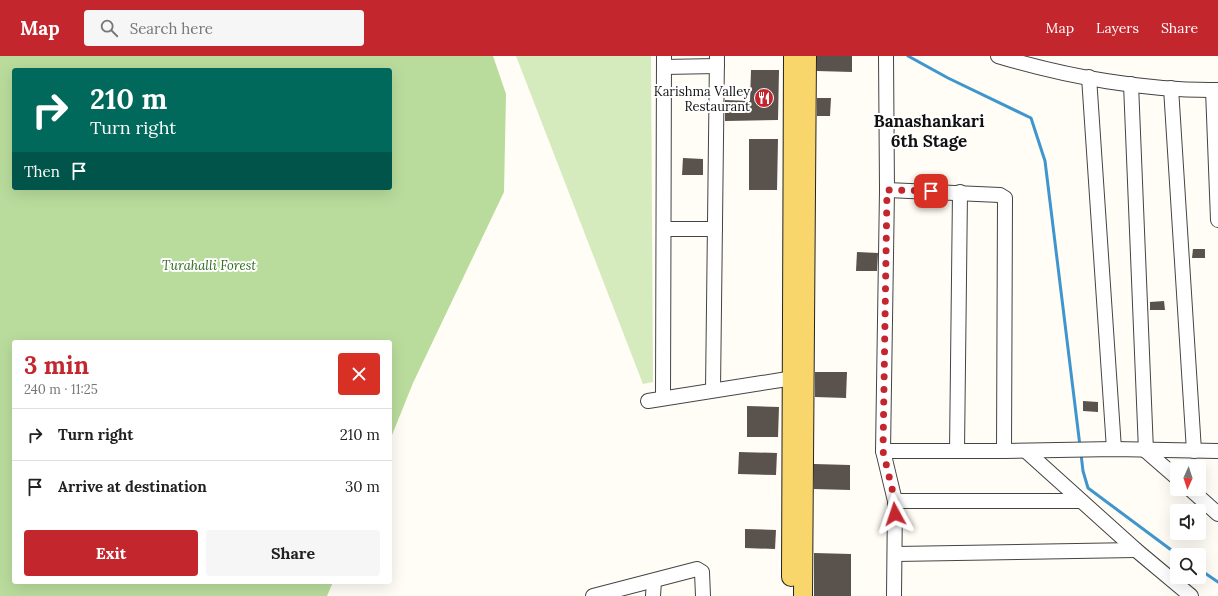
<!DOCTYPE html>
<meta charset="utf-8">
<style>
body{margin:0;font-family:Lora,serif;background:#f6f6f6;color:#222;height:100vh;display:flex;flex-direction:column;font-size:15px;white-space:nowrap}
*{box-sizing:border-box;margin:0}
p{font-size:13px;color:#767676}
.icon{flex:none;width:22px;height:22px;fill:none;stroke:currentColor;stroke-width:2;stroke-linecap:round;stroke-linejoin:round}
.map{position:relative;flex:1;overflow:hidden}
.panel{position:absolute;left:12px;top:284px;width:380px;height:244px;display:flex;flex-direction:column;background:#fff;border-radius:4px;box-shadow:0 4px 16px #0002}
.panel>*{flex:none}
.top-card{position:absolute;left:12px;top:12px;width:380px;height:122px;border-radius:4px;box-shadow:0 4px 16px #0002;background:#00695c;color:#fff;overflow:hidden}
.needle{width:26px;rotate:183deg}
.fabs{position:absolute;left:1170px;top:404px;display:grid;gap:8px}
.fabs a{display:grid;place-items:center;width:36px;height:36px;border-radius:4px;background:#fff;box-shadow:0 4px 16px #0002;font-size:20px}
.pin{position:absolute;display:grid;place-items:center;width:34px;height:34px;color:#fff;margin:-17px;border-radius:8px;box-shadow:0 2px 6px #0006}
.me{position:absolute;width:44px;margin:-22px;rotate:355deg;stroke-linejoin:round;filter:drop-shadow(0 0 3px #0008)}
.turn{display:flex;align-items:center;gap:14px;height:84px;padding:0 12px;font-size:18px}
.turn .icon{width:52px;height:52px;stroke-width:2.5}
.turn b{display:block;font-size:28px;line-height:34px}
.then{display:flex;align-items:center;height:38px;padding:0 12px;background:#0003;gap:8px;font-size:15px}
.round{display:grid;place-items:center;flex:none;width:42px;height:42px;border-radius:4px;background:#f6f6f6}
.head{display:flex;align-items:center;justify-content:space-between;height:68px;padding:0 12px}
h1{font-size:24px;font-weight:700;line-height:30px;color:#c4262e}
.action{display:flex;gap:8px;margin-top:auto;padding:8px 12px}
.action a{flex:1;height:46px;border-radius:4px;background:#c4262e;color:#fff;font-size:16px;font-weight:700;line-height:46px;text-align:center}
.action a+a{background:#f6f6f6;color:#222}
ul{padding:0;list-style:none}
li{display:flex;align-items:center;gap:12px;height:52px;padding:0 12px;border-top:1px solid #e0e0e0}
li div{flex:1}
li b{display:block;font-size:15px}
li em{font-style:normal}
header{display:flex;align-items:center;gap:24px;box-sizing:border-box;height:56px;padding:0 20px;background:#c4262e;color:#fff}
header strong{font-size:19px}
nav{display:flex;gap:22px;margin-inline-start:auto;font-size:14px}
.search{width:280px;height:36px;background:#f6f6f6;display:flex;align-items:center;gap:10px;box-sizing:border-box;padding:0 14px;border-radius:4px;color:#767676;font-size:15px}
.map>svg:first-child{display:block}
</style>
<header>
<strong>Map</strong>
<div class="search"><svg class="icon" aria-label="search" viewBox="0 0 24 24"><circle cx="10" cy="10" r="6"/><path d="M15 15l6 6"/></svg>Search here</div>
<nav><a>Map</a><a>Layers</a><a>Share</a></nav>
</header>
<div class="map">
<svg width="1218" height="540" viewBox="0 0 1218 540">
<rect width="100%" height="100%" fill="#fffdf5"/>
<!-- green -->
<path fill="#d5ebbd" d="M516,0H651L653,326L643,328Z"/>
<!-- forest -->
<path fill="#b9dc9c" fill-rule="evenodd" d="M0,0H493L506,38L504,136L413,327L390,384V286H14V526H333L327,540H0ZM14,14H390V132H14Z"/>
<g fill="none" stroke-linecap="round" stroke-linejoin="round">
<!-- stream -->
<g stroke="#3f96cf" stroke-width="3">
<path d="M908,0L948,22L1031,62L1045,105L1080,390"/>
<path d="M1081,398L1083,415L1088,432L1178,499"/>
<path d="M1199,513L1218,526"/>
</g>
</g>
<!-- building -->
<g fill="#5a524d">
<path d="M817,0H852V16L817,15Z"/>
<path d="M751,14H779L778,64L725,65V44L750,45Z"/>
<path d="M817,42H831L830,60H817Z"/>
<path d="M749,83H778L777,134H749Z"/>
<path d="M683,102L703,103V119H682Z"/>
<path d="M1193,193H1205V202H1192Z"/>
<path d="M857,196L878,197L877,215H856Z"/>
<path d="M1164,245L1165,254H1150V246Z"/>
<path d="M815,316H847L846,342L815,341Z"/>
<path d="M1083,345L1098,346V356L1083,355Z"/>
<path d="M747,350L779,351L778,381H747Z"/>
<path d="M739,396L777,397L776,419L738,418Z"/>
<path d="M814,408L850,409V434L814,433Z"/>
<path d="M745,473L776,474L775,493L745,492Z"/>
<path d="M814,497L851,498V540H814Z"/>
</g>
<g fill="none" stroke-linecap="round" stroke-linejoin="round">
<!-- minor casing -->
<g stroke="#444" stroke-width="16">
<g id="minor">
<path d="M886,0L887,134L883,395L895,445L894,540"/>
<path d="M998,0C1067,21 1147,35 1218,34"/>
<path d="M664,11L717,10"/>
<path d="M1089,21L1114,393"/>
<path d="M1131,28L1146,395L1177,422"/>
<path d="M1171,32L1194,395"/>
<path d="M1213,34L1218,164"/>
<path d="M887,134L1000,139L1005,142L1004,395"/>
<path d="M664,173H715"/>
<path d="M713,334L717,0"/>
<path d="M663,342L664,0"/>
<path d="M648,345L800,321"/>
<path d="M883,395H1004L1114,393L1218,395"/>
<path d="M957,395L960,136"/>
<path d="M1026,395L1136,494L1191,540"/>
<path d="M1190,433L1218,458"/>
<path d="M895,445H1081"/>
<path d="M896,498L1136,494"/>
<path d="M593,540L697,513L702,516L703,540"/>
<path d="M653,540L654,525"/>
</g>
</g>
<!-- major casing -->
<g stroke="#222" stroke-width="20">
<g id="major">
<path d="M791,521L793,0"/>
<path d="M803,540L807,0"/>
</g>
</g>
<!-- minor -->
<use href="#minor" stroke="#fff" stroke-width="14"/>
<!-- major -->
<use href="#major" stroke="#f9d66b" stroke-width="18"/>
</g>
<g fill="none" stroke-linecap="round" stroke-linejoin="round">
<!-- route -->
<path stroke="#c4262e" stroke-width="7" stroke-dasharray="0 12.6" d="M895,458V445L883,395L887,134L931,135"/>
</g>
<!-- icons -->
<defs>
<g id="restaurant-disc" transform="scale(1)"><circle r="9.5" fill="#c4262e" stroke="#fff"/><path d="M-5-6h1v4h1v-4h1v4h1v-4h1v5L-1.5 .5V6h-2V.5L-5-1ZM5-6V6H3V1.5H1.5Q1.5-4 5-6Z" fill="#fff"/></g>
</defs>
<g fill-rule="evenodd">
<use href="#restaurant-disc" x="764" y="42"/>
</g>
<g text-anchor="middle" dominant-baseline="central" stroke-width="4" stroke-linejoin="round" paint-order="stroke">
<!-- poi labels -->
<g font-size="13" fill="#111" stroke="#fff" text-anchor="end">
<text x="750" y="35">Karishma Valley<tspan x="750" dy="15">Restaurant</tspan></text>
</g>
<!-- park labels -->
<g font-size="13" font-style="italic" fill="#2f6b1f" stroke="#fff">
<text x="209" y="209">Turahalli Forest</text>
</g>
<!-- district labels -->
<g font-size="17" font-weight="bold" fill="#111" stroke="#fff">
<text x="929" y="65">Banashankari<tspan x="929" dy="20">6th Stage</tspan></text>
</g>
</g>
</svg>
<div class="fabs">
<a><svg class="needle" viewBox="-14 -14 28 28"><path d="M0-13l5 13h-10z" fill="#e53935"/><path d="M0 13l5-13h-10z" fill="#767676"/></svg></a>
<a><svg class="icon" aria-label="sound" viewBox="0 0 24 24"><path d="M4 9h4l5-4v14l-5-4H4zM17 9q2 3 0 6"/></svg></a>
<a><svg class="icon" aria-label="search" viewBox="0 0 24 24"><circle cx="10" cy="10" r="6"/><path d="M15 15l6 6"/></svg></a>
</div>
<div class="pin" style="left:931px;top:135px;background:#d93025"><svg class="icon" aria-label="arrive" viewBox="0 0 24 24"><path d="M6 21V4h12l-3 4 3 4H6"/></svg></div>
<svg class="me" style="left:895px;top:458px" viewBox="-20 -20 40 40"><path d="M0-17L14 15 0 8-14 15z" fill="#c4262e" stroke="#fff" stroke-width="4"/></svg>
<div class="top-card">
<div class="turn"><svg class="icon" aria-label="right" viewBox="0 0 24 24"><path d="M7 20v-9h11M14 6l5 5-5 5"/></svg><div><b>210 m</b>Turn right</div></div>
<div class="then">Then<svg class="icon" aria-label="arrive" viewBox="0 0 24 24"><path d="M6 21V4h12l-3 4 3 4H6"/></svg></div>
</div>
<section class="panel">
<div class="head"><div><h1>3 min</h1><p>240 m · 11:25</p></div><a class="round" style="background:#d93025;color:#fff"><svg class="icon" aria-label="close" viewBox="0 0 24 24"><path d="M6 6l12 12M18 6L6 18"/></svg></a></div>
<ul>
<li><svg class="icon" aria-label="right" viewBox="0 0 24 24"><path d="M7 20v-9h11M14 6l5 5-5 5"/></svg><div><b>Turn right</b></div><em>210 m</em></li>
<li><svg class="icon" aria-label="arrive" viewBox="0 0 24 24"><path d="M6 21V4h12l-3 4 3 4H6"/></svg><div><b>Arrive at destination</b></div><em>30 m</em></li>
</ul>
<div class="action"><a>Exit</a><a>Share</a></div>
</section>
</div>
